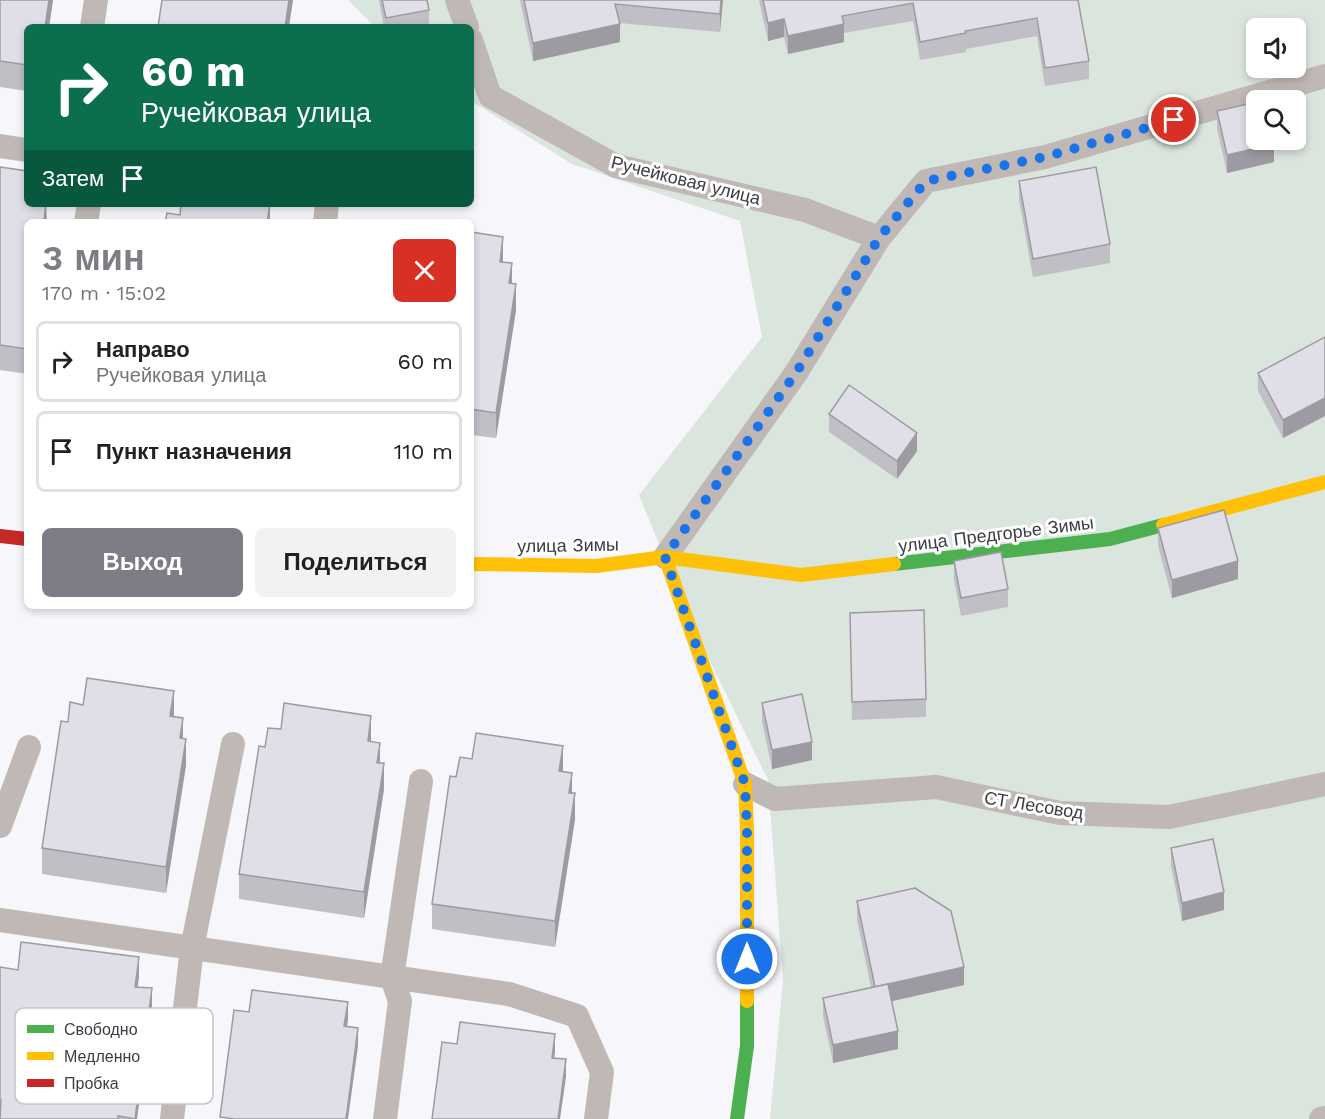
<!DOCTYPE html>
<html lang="ru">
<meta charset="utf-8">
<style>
body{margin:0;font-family:"Work Sans",sans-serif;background:#f2f2f2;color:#202124;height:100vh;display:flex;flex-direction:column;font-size:22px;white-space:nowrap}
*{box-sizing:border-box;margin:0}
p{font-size:20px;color:#757577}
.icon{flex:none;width:33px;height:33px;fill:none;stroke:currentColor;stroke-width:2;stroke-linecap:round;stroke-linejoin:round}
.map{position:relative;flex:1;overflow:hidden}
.details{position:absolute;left:24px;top:219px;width:450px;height:390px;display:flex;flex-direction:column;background:#fff;border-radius:9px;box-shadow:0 3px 9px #0003}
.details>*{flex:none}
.banner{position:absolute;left:24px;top:24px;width:450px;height:183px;border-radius:9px;box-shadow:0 3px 9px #0003;background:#0b6e4f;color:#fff;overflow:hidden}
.controls{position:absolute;left:1246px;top:18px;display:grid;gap:12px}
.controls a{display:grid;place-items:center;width:60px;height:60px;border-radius:9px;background:#fff;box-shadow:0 3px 9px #0003;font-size:30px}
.pin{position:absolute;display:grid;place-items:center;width:51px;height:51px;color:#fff;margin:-26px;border:3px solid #fff;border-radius:50%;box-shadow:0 2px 6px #0007}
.me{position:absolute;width:66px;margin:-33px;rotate:0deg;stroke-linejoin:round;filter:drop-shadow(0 0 4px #0008)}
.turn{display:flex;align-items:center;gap:21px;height:126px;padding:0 18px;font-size:27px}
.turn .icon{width:78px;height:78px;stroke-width:2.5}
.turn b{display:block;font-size:42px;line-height:51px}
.then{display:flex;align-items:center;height:57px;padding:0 18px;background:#0003;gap:12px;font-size:22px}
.round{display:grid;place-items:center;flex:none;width:63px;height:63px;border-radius:9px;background:#f2f2f2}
.summary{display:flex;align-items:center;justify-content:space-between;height:102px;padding:0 18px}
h1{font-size:36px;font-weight:600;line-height:45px;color:#7e7c84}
.primary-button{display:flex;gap:12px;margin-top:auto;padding:12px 18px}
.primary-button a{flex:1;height:69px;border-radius:9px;background:#7e7c84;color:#fff;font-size:24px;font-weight:600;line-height:69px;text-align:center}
.primary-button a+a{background:#f2f2f2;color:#202124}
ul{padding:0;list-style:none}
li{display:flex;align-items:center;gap:18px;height:81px;margin:0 12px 9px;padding:0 6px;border:3px solid #e0e0e0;border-radius:9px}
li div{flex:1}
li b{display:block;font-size:22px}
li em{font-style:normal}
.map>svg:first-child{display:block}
</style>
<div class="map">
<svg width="1325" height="1119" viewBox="0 0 1325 1119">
<rect width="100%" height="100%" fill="#f7f6fa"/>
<!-- green -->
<path fill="#dae5de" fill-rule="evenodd" d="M348,0H1325V1119H770L783,980L768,780L690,620L639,495L762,337L740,221L572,164L471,101V27H375ZM1257,28H1296V68H1257ZM1257,100H1296V140H1257Z"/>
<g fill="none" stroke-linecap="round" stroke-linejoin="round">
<!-- lane -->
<g stroke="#c0b8b4" stroke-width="24">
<path d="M457,0L467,27"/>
<path d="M92,27L96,0"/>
<path d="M471,40L490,96L616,166L805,210L879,238L796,373L665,557"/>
<path d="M0,146L27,150"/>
<path d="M86,222L89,204"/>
<path d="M325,222L327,204"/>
<path d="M879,238L926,181L1045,157L1325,76"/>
<path d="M745,784L775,799L936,787L1060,813L1169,817L1325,784"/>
<path d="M0,826L29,747"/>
<path d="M0,920L509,994L577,1016L602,1072L596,1119"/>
<path d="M172,1119L192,948L233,744"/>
<path d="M385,1119L400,1001L392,978L421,781"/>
<path d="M1321,1119L1325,1118"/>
</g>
<!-- fast -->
<g stroke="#4caf50" stroke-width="14">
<path d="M894,564L1110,539L1163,525"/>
<path d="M737,1119L747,1046V1001"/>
</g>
<!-- slow -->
<g stroke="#ffc107" stroke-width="14">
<path d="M1163,525L1325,482"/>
<path d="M665,557L745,784L747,829V1001"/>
<path d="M471,564L596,566L665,557L801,575L894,564"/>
</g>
<!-- jam -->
<path stroke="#c62828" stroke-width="14" d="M0,536L27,539"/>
</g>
<!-- wall -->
<g fill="#c1bfc6">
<path d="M0,0H53L49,27H27V91L0,87Z"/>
<path d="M379,0H427L429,10V27H384Z"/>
<path d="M520,0H723L720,32L619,23L620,42L533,61Z"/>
<path d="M759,0H1078L1089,61V79L1045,86L1037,36L966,49V52L920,60L913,21L844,33V42L788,54L784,37L768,41Z"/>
<path d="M1217,111L1274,162L1227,173L1217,129Z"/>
<path d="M0,167L27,204H47L27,222V374L0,370Z"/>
<path d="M1019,181L1110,244V263L1033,277L1019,199Z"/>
<path d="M471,232L503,262L512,284L516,310L496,438L471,435Z"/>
<path d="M1325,337V416L1283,438L1258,391V373Z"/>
<path d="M829,414L917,451L897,479L829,432Z"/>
<path d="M1158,528L1238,579L1172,598L1158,546Z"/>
<path d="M954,561L1008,589V607L961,616L954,579Z"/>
<path d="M850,613L926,699V717L852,720Z"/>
<path d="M762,703L812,760L772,769L762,721Z"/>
<path d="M174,717L183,738L186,765L166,893L42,874V848L68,722Z"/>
<path d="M371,741L380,763L384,789L364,918L239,899V874L265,747Z"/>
<path d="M563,771L572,793L575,819L555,947L432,929V904L456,777Z"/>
<path d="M1171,848L1224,910L1182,921L1171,866Z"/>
<path d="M857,901L964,985L891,1001L898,1049L833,1063L823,1016V998L871,987L857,920Z"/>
<path d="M0,967L18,970L139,976L138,987L152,1006L137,1119H0Z"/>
</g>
<!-- shaded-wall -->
<g fill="#9d9ba1">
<path d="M49,0H53L49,27H45Z"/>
<path d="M289,0H293L289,27H285Z"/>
<path d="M721,0H723L720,32V14Z"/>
<path d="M784,19V37L768,41V23Z"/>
<path d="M620,24V42L533,61V43Z"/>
<path d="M844,24V42L788,54V36Z"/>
<path d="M1274,144V162L1227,173V155Z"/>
<path d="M46,204L47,222H44Z"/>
<path d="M270,204V222H267Z"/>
<path d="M503,237V262H500Z"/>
<path d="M512,263V289L509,283Z"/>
<path d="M516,284V310L496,438V413Z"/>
<path d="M1325,398V416L1283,438V420Z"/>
<path d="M917,433V451L897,479V461Z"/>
<path d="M1238,561V579L1172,598V580Z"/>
<path d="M174,691V717L170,716Z"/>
<path d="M371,716V742L368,741Z"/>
<path d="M183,718V743L180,738Z"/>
<path d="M186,739V765L166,893V867Z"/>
<path d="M812,742V760L772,769V750Z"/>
<path d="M380,743V769L377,763Z"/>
<path d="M563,746V772L559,771Z"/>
<path d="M384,763V789L364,918V892Z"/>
<path d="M572,773V799L569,793Z"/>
<path d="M575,793V819L555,947V921Z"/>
<path d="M1224,892V910L1182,921V903Z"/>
<path d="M139,957V976L135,1005V987Z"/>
<path d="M964,967V985L875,1005V987Z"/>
<path d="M152,988V1006L137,1119H135Z"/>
<path d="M348,1002V1020L344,1044V1026Z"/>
<path d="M358,1028V1046L348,1119H346Z"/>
<path d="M898,1031V1049L833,1063V1045Z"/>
<path d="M555,1034V1052L552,1076V1058Z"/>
<path d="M566,1059V1077L560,1119H558Z"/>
</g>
<!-- building -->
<g fill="#e0dee6" stroke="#9d9ba1" stroke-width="1.5">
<path d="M0,0H49L45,27H27V65L0,61Z"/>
<path d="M162,0H289L285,27H158Z"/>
<path d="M382,0H427L429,10L386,18Z"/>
<path d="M524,0H721L720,14L615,4L620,24L533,43Z"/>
<path d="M763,0H1078L1089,61L1045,68L1037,18L965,31L966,33L920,42L913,3L842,16L844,24L788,36L784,19L768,23Z"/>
<path d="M1257,102V140H1273L1274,144L1227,155L1217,111Z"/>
<path d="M0,167L27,171V204H46L44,220H50L49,222H27V349L0,345Z"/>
<path d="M1096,167L1110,244L1033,259L1019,181Z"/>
<path d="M181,204H270L267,222H165L167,213L180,215Z"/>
<path d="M471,232L503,237L500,262L512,263L509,283L516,284L496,413L471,409Z"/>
<path d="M1325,337V398L1283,420L1258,373Z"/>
<path d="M849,385L917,433L897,461L829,414Z"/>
<path d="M1224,510L1238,561L1172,580L1158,528Z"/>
<path d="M1001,552L1008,589L961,598L954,561Z"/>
<path d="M924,610L926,699L852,702L850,613Z"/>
<path d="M87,678L174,691L170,716L183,718L180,738L186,739L166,867L42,848L61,721L68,722L70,702L83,705Z"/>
<path d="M802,694L812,742L772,750L762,703Z"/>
<path d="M284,703L371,716L368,741L380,743L377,763H384L364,892L239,874L259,746L265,747L268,728L281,729Z"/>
<path d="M476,733L563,746L559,771L572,773L569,793H575L555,921L432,904L450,776L456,777L460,757L472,759Z"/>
<path d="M1213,839L1224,892L1182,903L1171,848Z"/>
<path d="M915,888L951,911L964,967L875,987L857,901Z"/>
<path d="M21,942L139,957L135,987L152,988L135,1119L118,1116V1119H0L1,1100H0V967L18,970Z"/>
<path d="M888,984L898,1031L833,1045L823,998Z"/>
<path d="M252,990L348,1002L344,1026L358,1028L346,1119H235L220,1117L234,1010L249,1012Z"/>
<path d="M460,1022L555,1034L552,1058L566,1059L558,1119H432L442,1042L457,1044Z"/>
</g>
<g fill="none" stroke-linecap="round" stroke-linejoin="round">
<!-- route -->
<path stroke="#1a73e8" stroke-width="10" stroke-dasharray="0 18" d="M747,959V829L745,784L665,557L796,373L879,238L926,181L1045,157L1174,120"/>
</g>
<g text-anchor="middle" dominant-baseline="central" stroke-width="6" stroke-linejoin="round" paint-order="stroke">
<!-- street labels -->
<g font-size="18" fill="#3d3b45" stroke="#fff">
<text transform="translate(686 180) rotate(14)">Ручейковая улица</text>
<text transform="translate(996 534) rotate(-7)">улица Предгорье Зимы</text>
<text transform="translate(568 545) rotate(-1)">улица Зимы</text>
<text transform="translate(1034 805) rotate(9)">СТ Лесовод</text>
</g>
</g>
<!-- legend -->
<rect x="15" y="1008" width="198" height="96" rx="9" fill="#fff" stroke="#c5c4c7" stroke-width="1.5"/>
<rect x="27" y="1025" width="27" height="8" fill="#4caf50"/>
<rect x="27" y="1052" width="27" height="8" fill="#ffc107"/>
<rect x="27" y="1079" width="27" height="8" fill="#c62828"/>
<g font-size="16" fill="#3d3b45">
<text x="64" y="1035">Свободно</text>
<text x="64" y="1062">Медленно</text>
<text x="64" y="1089">Пробка</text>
</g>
</svg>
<div class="controls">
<a><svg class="icon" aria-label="sound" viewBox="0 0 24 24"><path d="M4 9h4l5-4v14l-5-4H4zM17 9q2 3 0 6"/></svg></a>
<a><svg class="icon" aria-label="search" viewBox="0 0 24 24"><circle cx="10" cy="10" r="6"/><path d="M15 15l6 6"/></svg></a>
</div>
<div class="pin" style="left:1174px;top:120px;background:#d93025"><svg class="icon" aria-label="arrive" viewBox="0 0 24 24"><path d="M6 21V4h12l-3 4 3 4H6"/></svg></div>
<svg class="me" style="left:747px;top:959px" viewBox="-20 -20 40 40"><circle r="17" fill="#1a73e8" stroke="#fff" stroke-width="3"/><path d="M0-11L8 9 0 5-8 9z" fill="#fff"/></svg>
<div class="banner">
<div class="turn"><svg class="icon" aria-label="right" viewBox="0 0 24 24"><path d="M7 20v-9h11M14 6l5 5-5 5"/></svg><div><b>60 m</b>Ручейковая улица</div></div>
<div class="then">Затем<svg class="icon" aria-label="arrive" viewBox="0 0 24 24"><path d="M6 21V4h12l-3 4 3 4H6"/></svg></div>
</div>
<section class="details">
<div class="summary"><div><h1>3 мин</h1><p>170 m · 15:02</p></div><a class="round" style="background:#d93025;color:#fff"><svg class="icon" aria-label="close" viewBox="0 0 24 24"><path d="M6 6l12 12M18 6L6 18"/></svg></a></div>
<ul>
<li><svg class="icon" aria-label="right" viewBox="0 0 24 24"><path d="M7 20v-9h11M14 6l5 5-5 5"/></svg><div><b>Направо</b><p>Ручейковая улица</p></div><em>60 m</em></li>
<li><svg class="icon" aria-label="arrive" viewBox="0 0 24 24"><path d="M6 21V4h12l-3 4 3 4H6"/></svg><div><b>Пункт назначения</b></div><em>110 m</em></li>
</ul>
<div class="primary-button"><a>Выход</a><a>Поделиться</a></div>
</section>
</div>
